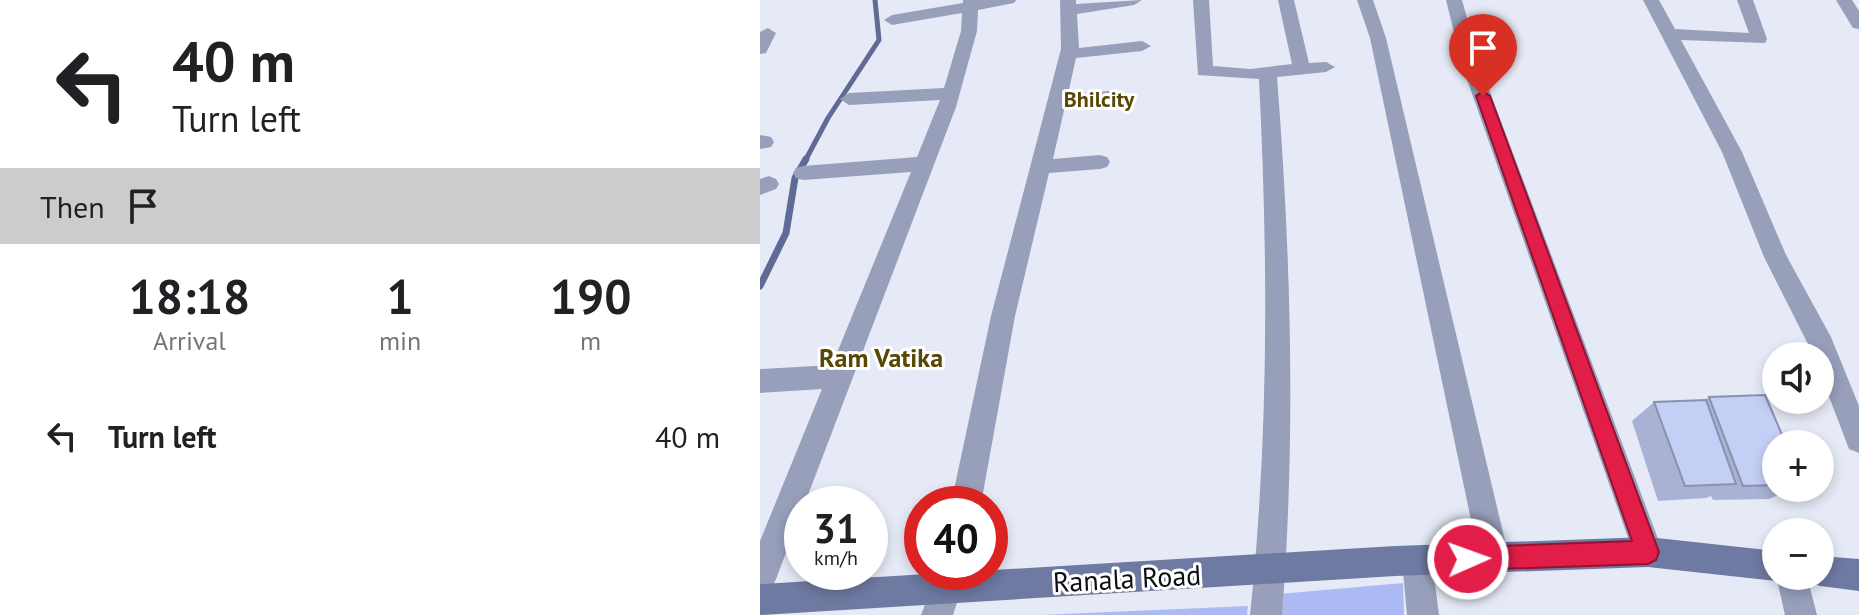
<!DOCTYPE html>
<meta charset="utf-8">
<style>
body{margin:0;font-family:"PT Sans",sans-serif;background:#f2f2f2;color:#202124;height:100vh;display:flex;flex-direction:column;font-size:30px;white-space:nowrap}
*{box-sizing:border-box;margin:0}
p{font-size:26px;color:#757577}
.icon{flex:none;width:44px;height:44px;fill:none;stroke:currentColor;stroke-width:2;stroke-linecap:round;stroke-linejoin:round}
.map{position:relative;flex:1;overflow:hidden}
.drawer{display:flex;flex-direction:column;background:#fff;width:760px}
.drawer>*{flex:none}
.guide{background:#fff;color:#202124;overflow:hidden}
.fabs{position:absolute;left:1002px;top:342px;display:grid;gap:16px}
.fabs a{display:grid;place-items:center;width:72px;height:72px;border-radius:50%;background:#fff;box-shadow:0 4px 12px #0003;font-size:40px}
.speed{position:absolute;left:24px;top:486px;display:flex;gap:16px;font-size:40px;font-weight:700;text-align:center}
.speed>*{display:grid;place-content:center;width:104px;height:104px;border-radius:50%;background:#fff;box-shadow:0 4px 12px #0003;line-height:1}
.speed small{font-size:20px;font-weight:400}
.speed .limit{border:12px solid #d22;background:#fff;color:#111}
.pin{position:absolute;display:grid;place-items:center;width:68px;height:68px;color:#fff;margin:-82px -34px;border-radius:50% 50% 50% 0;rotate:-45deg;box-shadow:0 0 8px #0007}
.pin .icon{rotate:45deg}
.me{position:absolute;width:88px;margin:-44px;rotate:88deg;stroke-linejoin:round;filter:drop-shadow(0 0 6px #0008)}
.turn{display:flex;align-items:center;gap:28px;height:168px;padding:0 40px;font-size:36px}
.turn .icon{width:104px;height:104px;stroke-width:2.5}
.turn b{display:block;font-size:56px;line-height:68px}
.then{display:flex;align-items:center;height:76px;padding:0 40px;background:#0003;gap:16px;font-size:30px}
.eta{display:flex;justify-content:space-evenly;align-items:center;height:136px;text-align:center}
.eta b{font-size:48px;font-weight:800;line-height:56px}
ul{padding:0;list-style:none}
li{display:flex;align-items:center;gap:24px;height:112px;padding:0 40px}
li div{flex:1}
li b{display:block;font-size:30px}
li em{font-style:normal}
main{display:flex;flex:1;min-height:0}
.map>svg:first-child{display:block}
</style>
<main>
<section class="drawer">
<div class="guide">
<div class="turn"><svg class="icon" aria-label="left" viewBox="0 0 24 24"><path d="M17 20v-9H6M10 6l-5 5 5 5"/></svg><div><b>40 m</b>Turn left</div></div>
<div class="then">Then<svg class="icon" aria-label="arrive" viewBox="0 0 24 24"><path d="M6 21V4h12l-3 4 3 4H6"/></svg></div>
</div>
<div class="eta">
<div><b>18:18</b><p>Arrival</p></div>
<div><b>1</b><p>min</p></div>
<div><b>190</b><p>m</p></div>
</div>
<ul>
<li><svg class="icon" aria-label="left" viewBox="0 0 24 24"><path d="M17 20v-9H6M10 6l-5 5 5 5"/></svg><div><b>Turn left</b></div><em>40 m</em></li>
</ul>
</section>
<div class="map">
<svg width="1099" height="615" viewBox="0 0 1099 615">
<rect width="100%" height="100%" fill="#e6eaf7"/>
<!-- green -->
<g fill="#abbaf2">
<path d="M643,583L644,615H517L519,594Z"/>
<path d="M488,606L487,615H280Z"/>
</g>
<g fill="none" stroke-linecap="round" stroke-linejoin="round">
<!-- stream-far1 -->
<path stroke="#5f6a97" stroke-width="5" d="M45,161L68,118L119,40L115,0"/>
<!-- stream -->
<path stroke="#5f6a97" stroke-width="7" d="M0,286L26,233L35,178L46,159"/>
<!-- street -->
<g fill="#979fbb" fill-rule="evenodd">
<path d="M203,0H256L254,3L218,10L217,31L196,107L16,579L11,590L0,595V541L62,389L0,393V369L72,365L151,172L43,180L36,178L33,173L36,168L43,166L157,157L180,100L89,105L80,99L89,93L184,88L201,31L202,13L132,25L124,20L132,15L203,3Z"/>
<path d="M300,0H316V4L382,0L374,5L317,14L319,48L382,41L391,46L382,51L316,58L308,94L350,91L359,97L350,103L305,106L293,159L340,155L347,157L350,162L347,167L340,169L289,173L255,316L221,504H191L231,316L301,49Z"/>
<path d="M433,0H449L453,66L490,69L532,64L518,0H534L549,63L566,62L575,67L566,72L517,77C531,257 536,435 522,615H490C509,436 508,258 499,79L438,75Z"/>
<path d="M597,0H613L626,38L749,558L745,569L734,573L723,569L719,558L610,38Z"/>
<path d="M686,0H702L721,68L903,552L899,563L888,567L877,563L873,552L703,68Z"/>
<path d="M883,0H899L915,29L989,33L977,0H993L1007,39L1005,43L921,40L982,152L1026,255L1071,337L1099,406V453L1089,449L1060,373V356H1054L1004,257L962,152Z"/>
<path d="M1076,0H1092L1099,11V29L1093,28Z"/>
<path d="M8,28L16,33L6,53L0,54V32Z"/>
<path d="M0,135L11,137L14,142L11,147L0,149Z"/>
<path d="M9,176L16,179L19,184L16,189L0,195V179Z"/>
<path d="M657,546L668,550L672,561L679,615H647L642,561L646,550Z"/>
<path d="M177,572H207L193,615H161Z"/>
<path d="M1016,575L1047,576L1057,615H1025Z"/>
</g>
<!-- secondary -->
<g fill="#6f7aa2" fill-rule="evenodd">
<path d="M888,537L1016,551V576H1027L1016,581L888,567L635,576L0,615V584L635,546Z"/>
<path d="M1060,556L1099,559V591L1060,586L1049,582L1047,576H1060Z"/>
</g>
</g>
<!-- wall -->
<path fill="#a9b2d4" d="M949,397L1016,444V488H1034L1009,499L953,500L951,496L946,498L898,501L872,421L894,402L944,400Z"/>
<!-- building -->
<g fill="#c4cff6" stroke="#8991ac" stroke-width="2">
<path d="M1005,395L1026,444H1016V485L983,486L949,397Z"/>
<path d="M946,400L976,484L925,486L894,402Z"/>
</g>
<!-- route -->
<path fill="#e11d48" stroke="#92132f" stroke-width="2" d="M723,91L730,96L899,552L896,560L888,564L708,570L700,567L697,559L700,550L708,547L872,541L716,96Z"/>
<g text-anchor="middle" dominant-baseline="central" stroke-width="6" stroke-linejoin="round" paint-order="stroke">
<!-- far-neighbourhood labels -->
<g font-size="22" font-weight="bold" fill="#584705" stroke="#fff">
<text x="339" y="99">Bhilcity</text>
</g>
<!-- neighbourhood labels -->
<g font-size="26" font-weight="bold" fill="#584705" stroke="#fff">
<text x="121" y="357">Ram Vatika</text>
</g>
<!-- near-street labels -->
<g font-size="28" fill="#0e0f14" stroke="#fff">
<text transform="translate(367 578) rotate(-3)">Ranala Road</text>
</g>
</g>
</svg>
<div class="fabs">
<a><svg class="icon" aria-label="sound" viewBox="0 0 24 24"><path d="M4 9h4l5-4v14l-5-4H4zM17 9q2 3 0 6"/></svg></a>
<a>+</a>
<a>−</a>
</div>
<div class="speed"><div>31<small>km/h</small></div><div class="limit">40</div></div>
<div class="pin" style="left:723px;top:96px;background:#d93025"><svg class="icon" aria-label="arrive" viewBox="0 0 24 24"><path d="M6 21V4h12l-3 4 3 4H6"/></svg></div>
<svg class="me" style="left:708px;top:559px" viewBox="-20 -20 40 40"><circle r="17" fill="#e11d48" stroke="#fff" stroke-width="3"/><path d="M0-11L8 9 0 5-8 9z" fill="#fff"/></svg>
</div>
</main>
